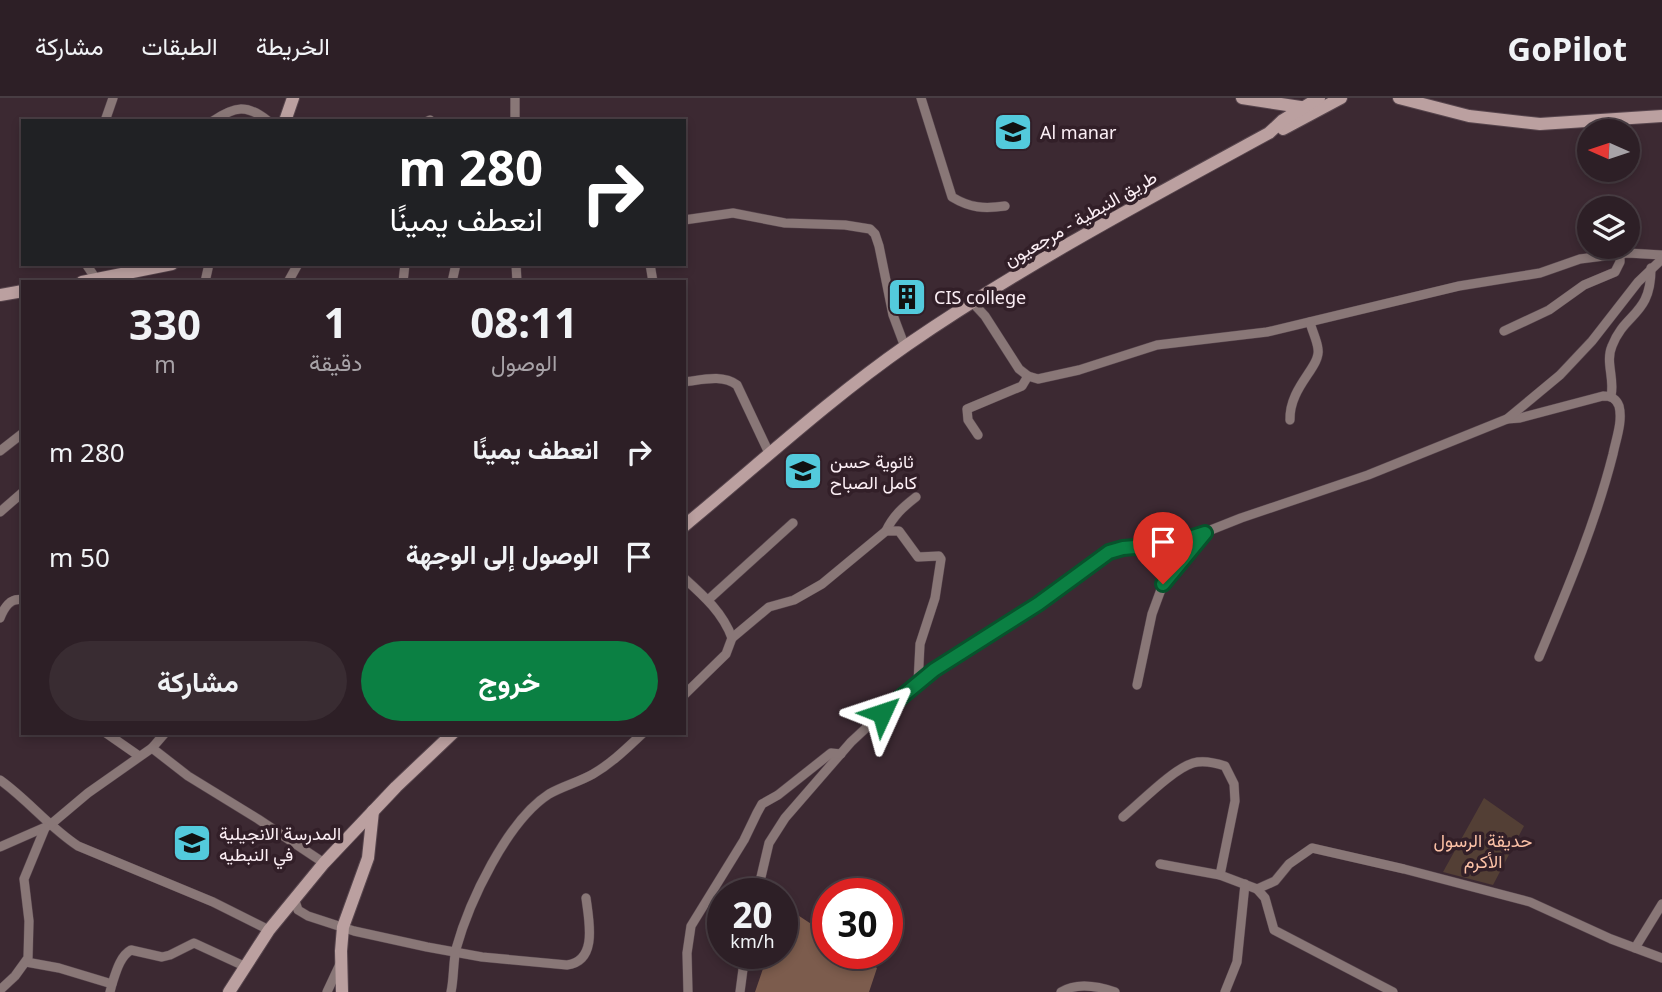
<!DOCTYPE html>
<html lang="ar">
<meta charset="utf-8">
<style>
body{margin:0;font-family:"Noto Sans",Vazirmatn,sans-serif;background:#392c32;color:#f1f3f6;direction:rtl;height:100vh;display:flex;flex-direction:column;font-size:26px;white-space:nowrap}
*{box-sizing:border-box;margin:0}
p{font-size:23px;color:#a7a2a7}
.icon{flex:none;width:38px;height:38px;fill:none;stroke:currentColor;stroke-width:2;stroke-linecap:round;stroke-linejoin:round}
.map{position:relative;flex:1;overflow:hidden;direction:ltr}
.drawer{position:absolute;left:21px;top:182px;width:665px;height:455px;display:flex;flex-direction:column;background:#2d1f26;border-radius:0px;box-shadow:0 4px 10px #0003,0 0 0 2px #483d43;direction:rtl}
.drawer>*{flex:none}
.banner{position:absolute;left:21px;top:21px;width:665px;height:147px;border-radius:0px;box-shadow:0 4px 10px #0003,0 0 0 2px #483d43;direction:rtl;background:#202124;color:#fff;overflow:hidden}
.needle{width:46px;rotate:273deg}
.controls{position:absolute;left:1577px;top:21px;display:grid;gap:14px}
.controls a{display:grid;place-items:center;width:63px;height:63px;border-radius:50%;background:#2d1f26;box-shadow:0 4px 10px #0003,0 0 0 2px #483d43;font-size:35px}
.speed{position:absolute;left:707px;top:780px;display:flex;gap:14px;font-size:35px;font-weight:700;text-align:center}
.speed>*{display:grid;place-content:center;width:91px;height:91px;border-radius:50%;background:#2d1f26;box-shadow:0 4px 10px #0003,0 0 0 2px #483d43;line-height:1}
.speed small{font-size:18px;font-weight:400}
.speed .limit{border:10px solid #d22;background:#fff;color:#111}
.pin{position:absolute;display:grid;place-items:center;width:60px;height:60px;color:#fff;margin:-72px -30px;border-radius:50% 50% 50% 0;rotate:-45deg;box-shadow:0 0 7px #0007}
.pin .icon{rotate:45deg}
.me{position:absolute;width:77px;margin:-38px;rotate:48deg;stroke-linejoin:round;filter:drop-shadow(0 0 5px #0008)}
.turn{display:flex;align-items:center;gap:24px;height:147px;padding:0 28px;font-size:32px}
.turn .icon{width:91px;height:91px;stroke-width:2.5}
.turn b{display:block;font-size:49px;line-height:60px}
.eta{display:flex;justify-content:space-evenly;align-items:center;height:119px;text-align:center}
.eta b{font-size:42px;font-weight:700;line-height:49px}
.button{display:flex;gap:14px;margin-top:auto;padding:14px 28px}
.button a{flex:1;height:80px;border-radius:42px;background:#0b8043;color:#fff;font-size:28px;font-weight:700;line-height:80px;text-align:center}
.button a+a{background:#392c32;color:#f1f3f6}
ul{padding:0;list-style:none}
li{display:flex;align-items:center;gap:21px;height:105px;padding:0 28px}
li div{flex:1}
li b{display:block;font-size:26px}
li em{font-style:normal}
header{display:flex;align-items:center;gap:42px;box-sizing:border-box;height:98px;padding:0 35px;background:#2d1f26;border-bottom:2px solid #483d43}
header strong{font-size:33px}
nav{display:flex;gap:38px;margin-inline-start:auto;font-size:24px}
.map>svg:first-child{display:block}
</style>
<header>
<strong>GoPilot</strong>
<nav><a>الخريطة</a><a>الطبقات</a><a>مشاركة</a></nav>
</header>
<div class="map">
<svg width="1662" height="894" viewBox="0 0 1662 894">
<rect width="100%" height="100%" fill="#3c2932"/>
<!-- green -->
<path fill="#533f35" d="M1484,700L1524,728L1493,787L1443,774Z"/>
<!-- forest -->
<path fill="#7c5c4d" d="M784,808L828,837V856H855L877,870L869,894H755L768,856H782Z"/>
<g fill="none" stroke-linecap="round" stroke-linejoin="round">
<!-- street casing -->
<g stroke="#57454d" stroke-width="10">
<g id="street">
<path d="M515,0V23"/>
<path d="M921,0L952,99C970,110 984,111 1005,108"/>
<path d="M105,23L113,0"/>
<path d="M213,23C235,8 247,6 268,23"/>
<path d="M428,23L430,22"/>
<path d="M684,122L733,115L785,125L845,127L870,131L875,136L879,148L893,217L905,249"/>
<path d="M86,166L96,181"/>
<path d="M516,166L517,184"/>
<path d="M650,166L653,184"/>
<path d="M205,184L209,166"/>
<path d="M288,184L298,166"/>
<path d="M403,184L405,166"/>
<path d="M452,184L456,166"/>
<path d="M972,204L985,218L1019,271L1028,278L1038,281L1079,272L1157,247L1267,234L1459,188L1540,175L1580,161L1628,155L1662,157"/>
<path d="M1504,233L1549,212L1584,187L1615,174L1620,164V156"/>
<path d="M684,284C702,282 722,276 737,287L769,355"/>
<path d="M1611,298C1615,281 1605,264 1612,248C1625,214 1651,218 1651,170"/>
<path d="M1507,321L1520,320L1603,298C1611,298 1616,300 1619,308C1623,323 1616,341 1613,356C1595,427 1567,492 1539,559"/>
<path d="M1290,322C1289,289 1321,269 1318,251C1317,242 1312,233 1310,224"/>
<path d="M978,337L968,322L967,311L1022,288L1028,278"/>
<path d="M0,353L23,335"/>
<path d="M0,414L23,394"/>
<path d="M886,433C893,418 903,409 916,399"/>
<path d="M684,480C704,498 723,515 732,540"/>
<path d="M708,502L793,425"/>
<path d="M0,520C4,510 10,499 23,502"/>
<path d="M1137,587L1152,516L1163,486L1204,436"/>
<path d="M684,597L726,556L732,540L769,509L794,502L822,486L886,433H899L918,459L939,458L941,461L935,500L920,546L918,585"/>
<path d="M106,635L139,658"/>
<path d="M152,650L165,635"/>
<path d="M0,682C28,702 49,729 78,748L213,804L269,832"/>
<path d="M1123,719C1140,705 1173,671 1193,665C1203,662 1216,665 1225,668L1234,686L1235,703L1220,777L1257,791"/>
<path d="M0,749L50,727L88,695L152,650L188,678L258,721L324,765"/>
<path d="M1160,766L1220,777"/>
<path d="M757,796L769,745L785,720L851,644L907,592L934,572L1038,506L1109,454L1123,450L1157,449L1183,443L1241,420L1368,377L1507,321L1560,277L1592,243L1638,184L1662,161"/>
<path d="M295,803L298,812L308,818L354,833L427,849L482,859L567,867C598,863 589,823 586,800"/>
<path d="M1635,850L1662,806"/>
<path d="M26,864L59,870L112,886L110,894"/>
<path d="M112,886C116,874 120,858 131,852L162,859L170,857L194,845L244,868"/>
<path d="M0,892L15,878L28,860L29,823L24,781L45,730"/>
<path d="M327,894L341,864"/>
<path d="M451,894C454,880 453,865 456,851C469,804 507,723 549,696C563,688 579,684 593,676C612,665 627,650 643,635"/>
<path d="M688,894L687,855L691,828L744,742L757,715L762,706L778,697L831,655L841,656"/>
<path d="M740,894L745,856"/>
<path d="M1061,894C1077,884 1098,888 1115,894"/>
<path d="M1225,894L1237,864L1245,786"/>
<path d="M1393,894L1274,832L1265,800L1257,791L1275,783L1289,766L1312,750L1404,771L1530,804L1611,841L1662,860"/>
</g>
</g>
<!-- secondary casing -->
<g stroke="#57454d" stroke-width="14">
<g id="secondary">
<path d="M1242,0L1307,10"/>
<path d="M1399,0L1469,18L1540,26L1662,18"/>
<path d="M285,23L293,0"/>
<path d="M1283,31L1341,0"/>
<path d="M82,184L172,166"/>
<path d="M0,197L23,193"/>
<path d="M684,428C758,367 828,302 907,247C1022,168 1146,102 1269,35L1283,22L1319,0"/>
<path d="M229,894L269,832L324,765L396,689L453,635"/>
<path d="M342,894L341,853L343,829L368,760L373,713"/>
</g>
</g>
<!-- street -->
<use href="#street" stroke="#897777" stroke-width="9"/>
<!-- secondary -->
<use href="#secondary" stroke="#bba0a0" stroke-width="12"/>
</g>
<g fill="none" stroke-linecap="round" stroke-linejoin="round">
<!-- route casing -->
<g stroke="#07532c" stroke-width="18">
<path id="route" d="M882,615L934,572L1038,506L1109,454L1123,450L1171,446L1205,435L1163,486"/>
</g>
<!-- route -->
<use href="#route" stroke="#0b8043" stroke-width="12"/>
</g>
<!-- icons -->
<defs>
<g id="university-square" transform="scale(2.0125)"><rect x="-9" y="-9" width="18" height="18" rx="4" fill="#53cadc" stroke="#321f28"/><path d="M0-5L7-2L0 1L-7-2ZM-4 1L0 2.5L4 1V4Q0 6-4 4Z" fill="#111"/></g>
<g id="building-square" transform="scale(2.0125)"><rect x="-9" y="-9" width="18" height="18" rx="4" fill="#53cadc" stroke="#321f28"/><path d="M-4-6H4V6H1V3H-1V6H-4ZM-2.5-4.3h1.7v1.8h-1.7ZM.8-4.3h1.7v1.8H.8ZM-2.5-1h1.7V.8h-1.7ZM.8-1h1.7V.8H.8Z" fill="#111"/></g>
<g id="school-square" transform="scale(2.0125)"><rect x="-9" y="-9" width="18" height="18" rx="4" fill="#53cadc" stroke="#321f28"/><path d="M0-5L7-2L0 1L-7-2ZM-4 1L0 2.5L4 1V4Q0 6-4 4Z" fill="#111"/></g>
</defs>
<g fill-rule="evenodd">
<use href="#university-square" x="1013" y="34"/>
<use href="#building-square" x="907" y="199"/>
<use href="#school-square" x="803" y="373"/>
<use href="#school-square" x="192" y="745"/>
</g>
<g text-anchor="middle" dominant-baseline="central" stroke-width="7" stroke-linejoin="round" paint-order="stroke">
<!-- poi labels -->
<g font-size="18" fill="#fceff5" stroke="#321f28" text-anchor="start">
<text x="1040" y="34">Al manar</text>
<text x="934" y="199">CIS college</text>
<text x="830" y="363">ثانوية حسن<tspan x="830" dy="21">كامل الصباح</tspan></text>
<text x="219" y="735">المدرسة الانجيلية<tspan x="219" dy="21">في النبطيه</tspan></text>
</g>
<!-- street labels -->
<g font-size="18" fill="#fceff5" stroke="#321f28">
<text transform="translate(1080 120) rotate(-30)">طريق النبطية - مرجعيون</text>
</g>
<!-- park labels -->
<g font-size="18" fill="#fcc1a6" stroke="#321f28">
<text x="1483" y="742">حديقة الرسول<tspan x="1483" dy="21">الأكرم</tspan></text>
</g>
</g>
</svg>
<div class="controls">
<a><svg class="needle" viewBox="-14 -14 28 28"><path d="M0-13l5 13h-10z" fill="#e53935"/><path d="M0 13l5-13h-10z" fill="#a7a2a7"/></svg></a>
<a><svg class="icon" aria-label="layers" viewBox="0 0 24 24"><path d="M12 4l9 5-9 5-9-5zM3 14l9 5 9-5"/></svg></a>
</div>
<div class="speed"><div>20<small>km/h</small></div><div class="limit">30</div></div>
<div class="pin" style="left:1163px;top:486px;background:#d93025"><svg class="icon" aria-label="arrive" viewBox="0 0 24 24"><path d="M6 21V4h12l-3 4 3 4H6"/></svg></div>
<svg class="me" style="left:882px;top:615px" viewBox="-20 -20 40 40"><path d="M0-17L14 15 0 8-14 15z" fill="#0b8043" stroke="#fff" stroke-width="4"/></svg>
<div class="banner">
<div class="turn"><svg class="icon" aria-label="right" viewBox="0 0 24 24"><path d="M7 20v-9h11M14 6l5 5-5 5"/></svg><div><b>280 m</b>انعطف يمينًا</div></div>
</div>
<section class="drawer">
<div class="eta">
<div><b>08:11</b><p>الوصول</p></div>
<div><b>1</b><p>دقيقة</p></div>
<div><b>330</b><p>m</p></div>
</div>
<ul>
<li><svg class="icon" aria-label="right" viewBox="0 0 24 24"><path d="M7 20v-9h11M14 6l5 5-5 5"/></svg><div><b>انعطف يمينًا</b></div><em>280 m</em></li>
<li><svg class="icon" aria-label="arrive" viewBox="0 0 24 24"><path d="M6 21V4h12l-3 4 3 4H6"/></svg><div><b>الوصول إلى الوجهة</b></div><em>50 m</em></li>
</ul>
<div class="button"><a>خروج</a><a>مشاركة</a></div>
</section>
</div>
